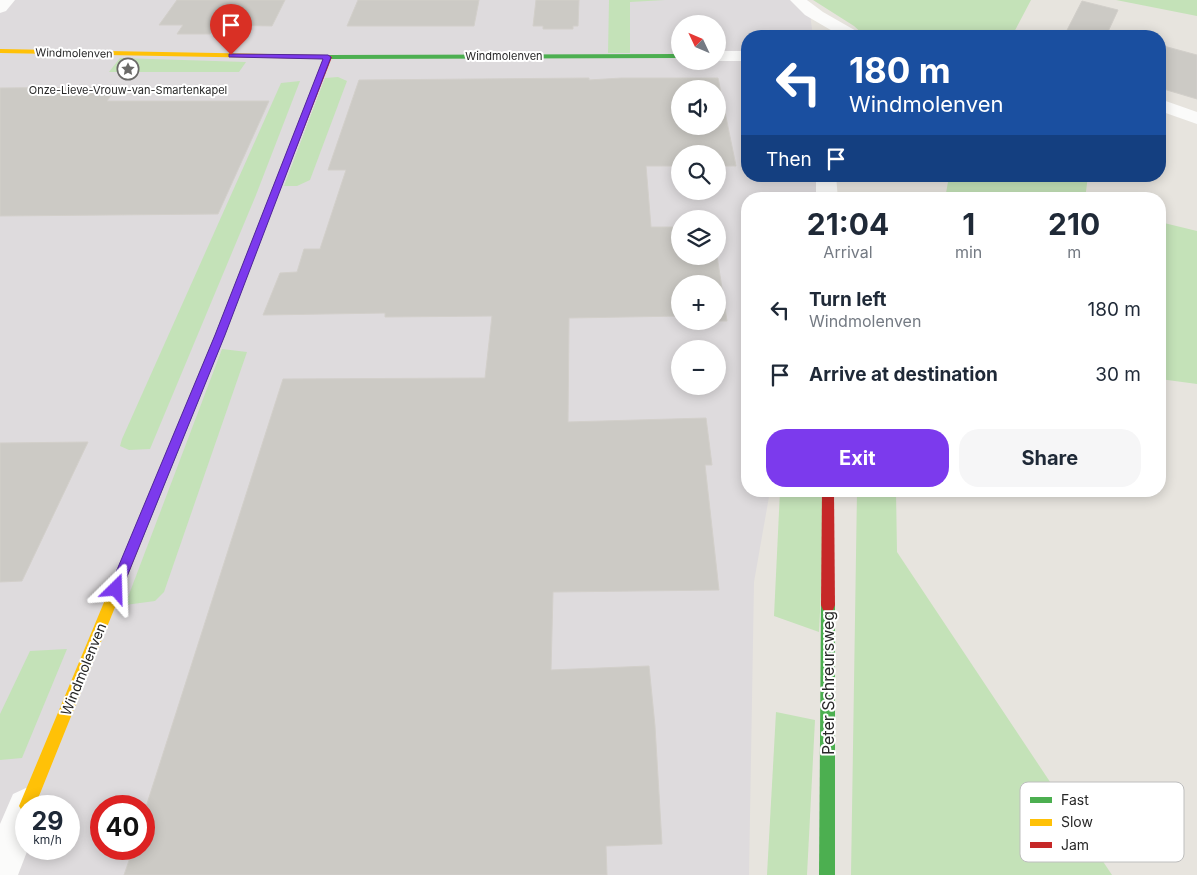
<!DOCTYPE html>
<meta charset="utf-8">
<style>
body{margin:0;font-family:Inter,sans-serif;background:#f6f6f7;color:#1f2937;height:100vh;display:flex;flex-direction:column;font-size:19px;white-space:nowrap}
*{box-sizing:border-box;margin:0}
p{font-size:16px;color:#747a83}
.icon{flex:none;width:28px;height:28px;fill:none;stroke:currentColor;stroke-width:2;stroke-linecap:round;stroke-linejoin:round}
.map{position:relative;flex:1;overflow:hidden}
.details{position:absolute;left:741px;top:192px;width:425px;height:305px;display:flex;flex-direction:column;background:#fff;border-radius:20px;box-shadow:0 2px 12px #0003}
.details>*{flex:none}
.guide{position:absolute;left:741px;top:30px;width:425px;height:152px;border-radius:20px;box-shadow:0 2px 12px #0003;background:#1a4fa0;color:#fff;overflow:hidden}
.needle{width:32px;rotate:314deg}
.fabs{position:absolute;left:671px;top:15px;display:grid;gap:10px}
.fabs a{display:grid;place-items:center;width:55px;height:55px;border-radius:50%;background:#fff;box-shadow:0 2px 12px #0003;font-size:25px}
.speed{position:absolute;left:15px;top:795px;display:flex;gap:10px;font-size:25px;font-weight:700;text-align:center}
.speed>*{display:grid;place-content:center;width:65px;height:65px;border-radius:50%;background:#fff;box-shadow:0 2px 12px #0003;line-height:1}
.speed small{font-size:12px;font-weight:400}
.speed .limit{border:8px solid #d22;background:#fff;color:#111}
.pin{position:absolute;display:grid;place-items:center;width:42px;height:42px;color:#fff;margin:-51px -21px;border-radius:50% 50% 50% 0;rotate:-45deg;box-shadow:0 0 5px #0007}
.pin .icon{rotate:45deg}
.me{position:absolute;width:55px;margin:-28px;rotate:22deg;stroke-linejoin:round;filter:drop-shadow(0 0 4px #0008)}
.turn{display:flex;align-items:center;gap:18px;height:105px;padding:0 25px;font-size:22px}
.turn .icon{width:65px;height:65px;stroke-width:2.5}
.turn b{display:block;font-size:35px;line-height:42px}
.then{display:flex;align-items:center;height:48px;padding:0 25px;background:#0003;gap:10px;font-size:19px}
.eta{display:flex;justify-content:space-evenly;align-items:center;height:85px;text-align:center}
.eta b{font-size:30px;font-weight:700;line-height:35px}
.action{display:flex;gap:10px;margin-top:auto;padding:10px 25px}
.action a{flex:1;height:58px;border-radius:20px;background:#7c3aed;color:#fff;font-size:20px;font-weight:700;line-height:58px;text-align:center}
.action a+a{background:#f6f6f7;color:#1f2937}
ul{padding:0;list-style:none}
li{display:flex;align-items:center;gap:15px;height:65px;padding:0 25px}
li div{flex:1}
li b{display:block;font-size:19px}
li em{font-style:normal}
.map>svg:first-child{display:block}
</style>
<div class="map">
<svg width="1197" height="875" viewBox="0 0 1197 875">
<rect width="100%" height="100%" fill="#e7e4de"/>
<!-- industrial -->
<path fill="#dedbdd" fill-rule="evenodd" d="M0,0H808L813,36H748V176H823L819,199H748V491H770L754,582L749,875H0ZM680,24H718V61H680ZM680,89H718V126H680ZM680,154H718V191H680ZM680,219H718V256H680ZM680,284H718V321H680ZM680,349H718V386H680ZM26,806H69V849H26ZM101,806H144V849H101Z"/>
<!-- green -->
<g fill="#c4e2b8">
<path d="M609,0H665L630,2V53H608Z"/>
<path d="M813,0H1031L1012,36H865L854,26Z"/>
<path d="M1116,0H1197V16Z"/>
<path d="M120,58L246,62L239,72H109Z"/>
<path d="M338,77L347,81L310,180L297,186H284L325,78Z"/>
<path d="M300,81L256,195L150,449L129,450L120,446L122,439L281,83Z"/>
<path d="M949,176H1088L1085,199H945Z"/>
<path d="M1160,222L1197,231V384L1160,379Z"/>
<path d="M222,349L247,352L164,592L155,601L125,605Z"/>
<path d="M780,491H826L819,632L774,616Z"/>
<path d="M857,491H896L897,552L1112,875H851Z"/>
<path d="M67,649L22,758L0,760V714L30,651Z"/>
<path d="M776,712L815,720L807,875H767Z"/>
</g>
<!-- building -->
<g fill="#cccac5" stroke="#d2cfca" fill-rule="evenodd">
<path d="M177,0H285L272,26L216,25L210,34H177L183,25H159Z"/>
<path d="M358,0H479L474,26H347Z"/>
<path d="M536,0H579L578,26H573V29H543V26H533Z"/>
<path d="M1082,1L1118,10L1106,36H1064Z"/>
<path d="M1160,45L1197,55V99L1160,88Z"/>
<path d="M589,78V80L622,78H718L736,166H718V154H680V166H646L651,227H680V256H717L727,321H718V284H680V316L569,318L568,422L706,418L712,465H705L719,590L553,592L551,670L649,666L655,726L662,844L606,846L607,875H124L133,849H144V813L283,379L485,378L492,316L385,317V313L263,315L280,273L297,272L304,249H320L346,170H328L359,80ZM680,89H718V126H680Z"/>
<path d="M117,87L107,101H269L218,214L0,216V88Z"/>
<path d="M88,442L22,581L0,582V443Z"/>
</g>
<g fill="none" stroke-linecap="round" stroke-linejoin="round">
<!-- street -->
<g fill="#fbfbfa" fill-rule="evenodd">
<path d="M0,0H15L6,11L0,13Z"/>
<path d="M790,0H807L823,12L858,32L860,36H841L805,15Z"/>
<rect x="718" y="51" width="30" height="10"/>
<path d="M1160,99L1197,112V124L1160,111Z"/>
<path d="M816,176H836L838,199H816Z"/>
<path d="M26,788L39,794L44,806H26V849H28L18,875H0V824L13,794Z"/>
</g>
<!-- fast -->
<g fill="#4caf50" fill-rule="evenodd">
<path d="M680,54V58L328,59L324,57L328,55Z"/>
<path d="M276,187L280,190L225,335L142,540L140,544L136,546L132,544L130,540L215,335L272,190Z"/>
<path d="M828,599L833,600L835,605V875H819L821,605L823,600Z"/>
</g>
<!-- slow -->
<g fill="#ffc107" fill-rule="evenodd">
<path d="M0,49L328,55L332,57L328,59L0,53Z"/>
<path d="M136,534L140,536L142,540L35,806H26V813L22,811L19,806L130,540L132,536Z"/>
</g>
<!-- jam -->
<g fill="#c62828" fill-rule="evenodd">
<path d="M328,55L332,57L280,190L279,192H273L272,190L324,57Z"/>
<path d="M822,491H834L835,605L833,610L828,611L823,610L821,605Z"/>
</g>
</g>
<!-- route -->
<path fill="#7c3aed" stroke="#51269a" d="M229,54L328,55L331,57L225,335L122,589L120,593L116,595L111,593L109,589L215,335L323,59L231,57H229Z"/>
<!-- icons -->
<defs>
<g id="sight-ring" transform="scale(1.125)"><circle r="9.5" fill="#fff" stroke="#6b6a68" stroke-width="1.5"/><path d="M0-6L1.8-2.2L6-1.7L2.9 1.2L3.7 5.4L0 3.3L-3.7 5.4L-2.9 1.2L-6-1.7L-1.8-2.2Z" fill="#6b6a68"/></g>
</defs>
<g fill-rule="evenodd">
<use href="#sight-ring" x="128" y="69"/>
</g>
<g text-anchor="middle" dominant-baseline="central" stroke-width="4" stroke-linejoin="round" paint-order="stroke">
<!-- far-street labels -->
<g font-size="11" fill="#282828" stroke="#fff">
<text transform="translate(74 53) rotate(1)">Windmolenven</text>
<text x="504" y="56">Windmolenven</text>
</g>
<!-- far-poi labels -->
<g font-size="11" fill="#282828" stroke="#fff">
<text x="128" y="90">Onze-Lieve-Vrouw-van-Smartenkapel</text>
</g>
<!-- street labels -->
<g font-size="14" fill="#282828" stroke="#fff">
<text transform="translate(83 669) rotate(-68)">Windmolenven</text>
</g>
<!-- near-street labels -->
<g font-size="16" fill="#282828" stroke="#fff">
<text transform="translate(828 683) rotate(-90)">Peter Schreursweg</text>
</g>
</g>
<!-- legend -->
<rect x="1020" y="782" width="164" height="80" rx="8" fill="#fff" stroke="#bebebe" stroke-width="1"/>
<rect x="1030" y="797" width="22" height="6" fill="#4caf50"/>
<rect x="1030" y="819" width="22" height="7" fill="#ffc107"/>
<rect x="1030" y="842" width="22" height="6" fill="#c62828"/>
<g font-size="14" fill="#282828">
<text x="1061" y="805">Fast</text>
<text x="1061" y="827">Slow</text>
<text x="1061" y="850">Jam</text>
</g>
</svg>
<div class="fabs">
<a><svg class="needle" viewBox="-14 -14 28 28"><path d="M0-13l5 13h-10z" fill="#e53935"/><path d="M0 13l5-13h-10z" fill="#747a83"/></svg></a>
<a><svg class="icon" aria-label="sound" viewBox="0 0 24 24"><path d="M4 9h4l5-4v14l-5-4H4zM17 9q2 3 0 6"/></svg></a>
<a><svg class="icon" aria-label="search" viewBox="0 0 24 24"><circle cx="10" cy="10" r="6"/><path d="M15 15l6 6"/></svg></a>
<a><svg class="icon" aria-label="layers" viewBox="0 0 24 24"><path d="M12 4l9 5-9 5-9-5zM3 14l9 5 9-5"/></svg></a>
<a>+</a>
<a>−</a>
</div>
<div class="speed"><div>29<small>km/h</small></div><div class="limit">40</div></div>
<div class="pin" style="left:231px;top:55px;background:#d93025"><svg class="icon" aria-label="arrive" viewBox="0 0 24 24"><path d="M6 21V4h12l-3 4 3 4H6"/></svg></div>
<svg class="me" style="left:116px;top:589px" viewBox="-20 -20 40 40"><path d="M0-17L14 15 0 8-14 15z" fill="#7c3aed" stroke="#fff" stroke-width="4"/></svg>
<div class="guide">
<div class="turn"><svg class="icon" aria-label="left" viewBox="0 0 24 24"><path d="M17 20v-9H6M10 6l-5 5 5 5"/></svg><div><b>180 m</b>Windmolenven</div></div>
<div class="then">Then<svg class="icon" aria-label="arrive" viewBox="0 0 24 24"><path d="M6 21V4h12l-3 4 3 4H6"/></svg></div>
</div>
<section class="details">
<div class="eta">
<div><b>21:04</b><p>Arrival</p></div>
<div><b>1</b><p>min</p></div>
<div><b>210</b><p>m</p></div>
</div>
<ul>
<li><svg class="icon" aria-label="left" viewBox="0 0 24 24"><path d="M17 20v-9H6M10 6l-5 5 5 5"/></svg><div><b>Turn left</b><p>Windmolenven</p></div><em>180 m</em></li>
<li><svg class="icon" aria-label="arrive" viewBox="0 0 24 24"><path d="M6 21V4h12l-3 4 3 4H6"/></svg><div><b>Arrive at destination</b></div><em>30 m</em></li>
</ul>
<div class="action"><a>Exit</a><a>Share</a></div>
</section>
</div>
